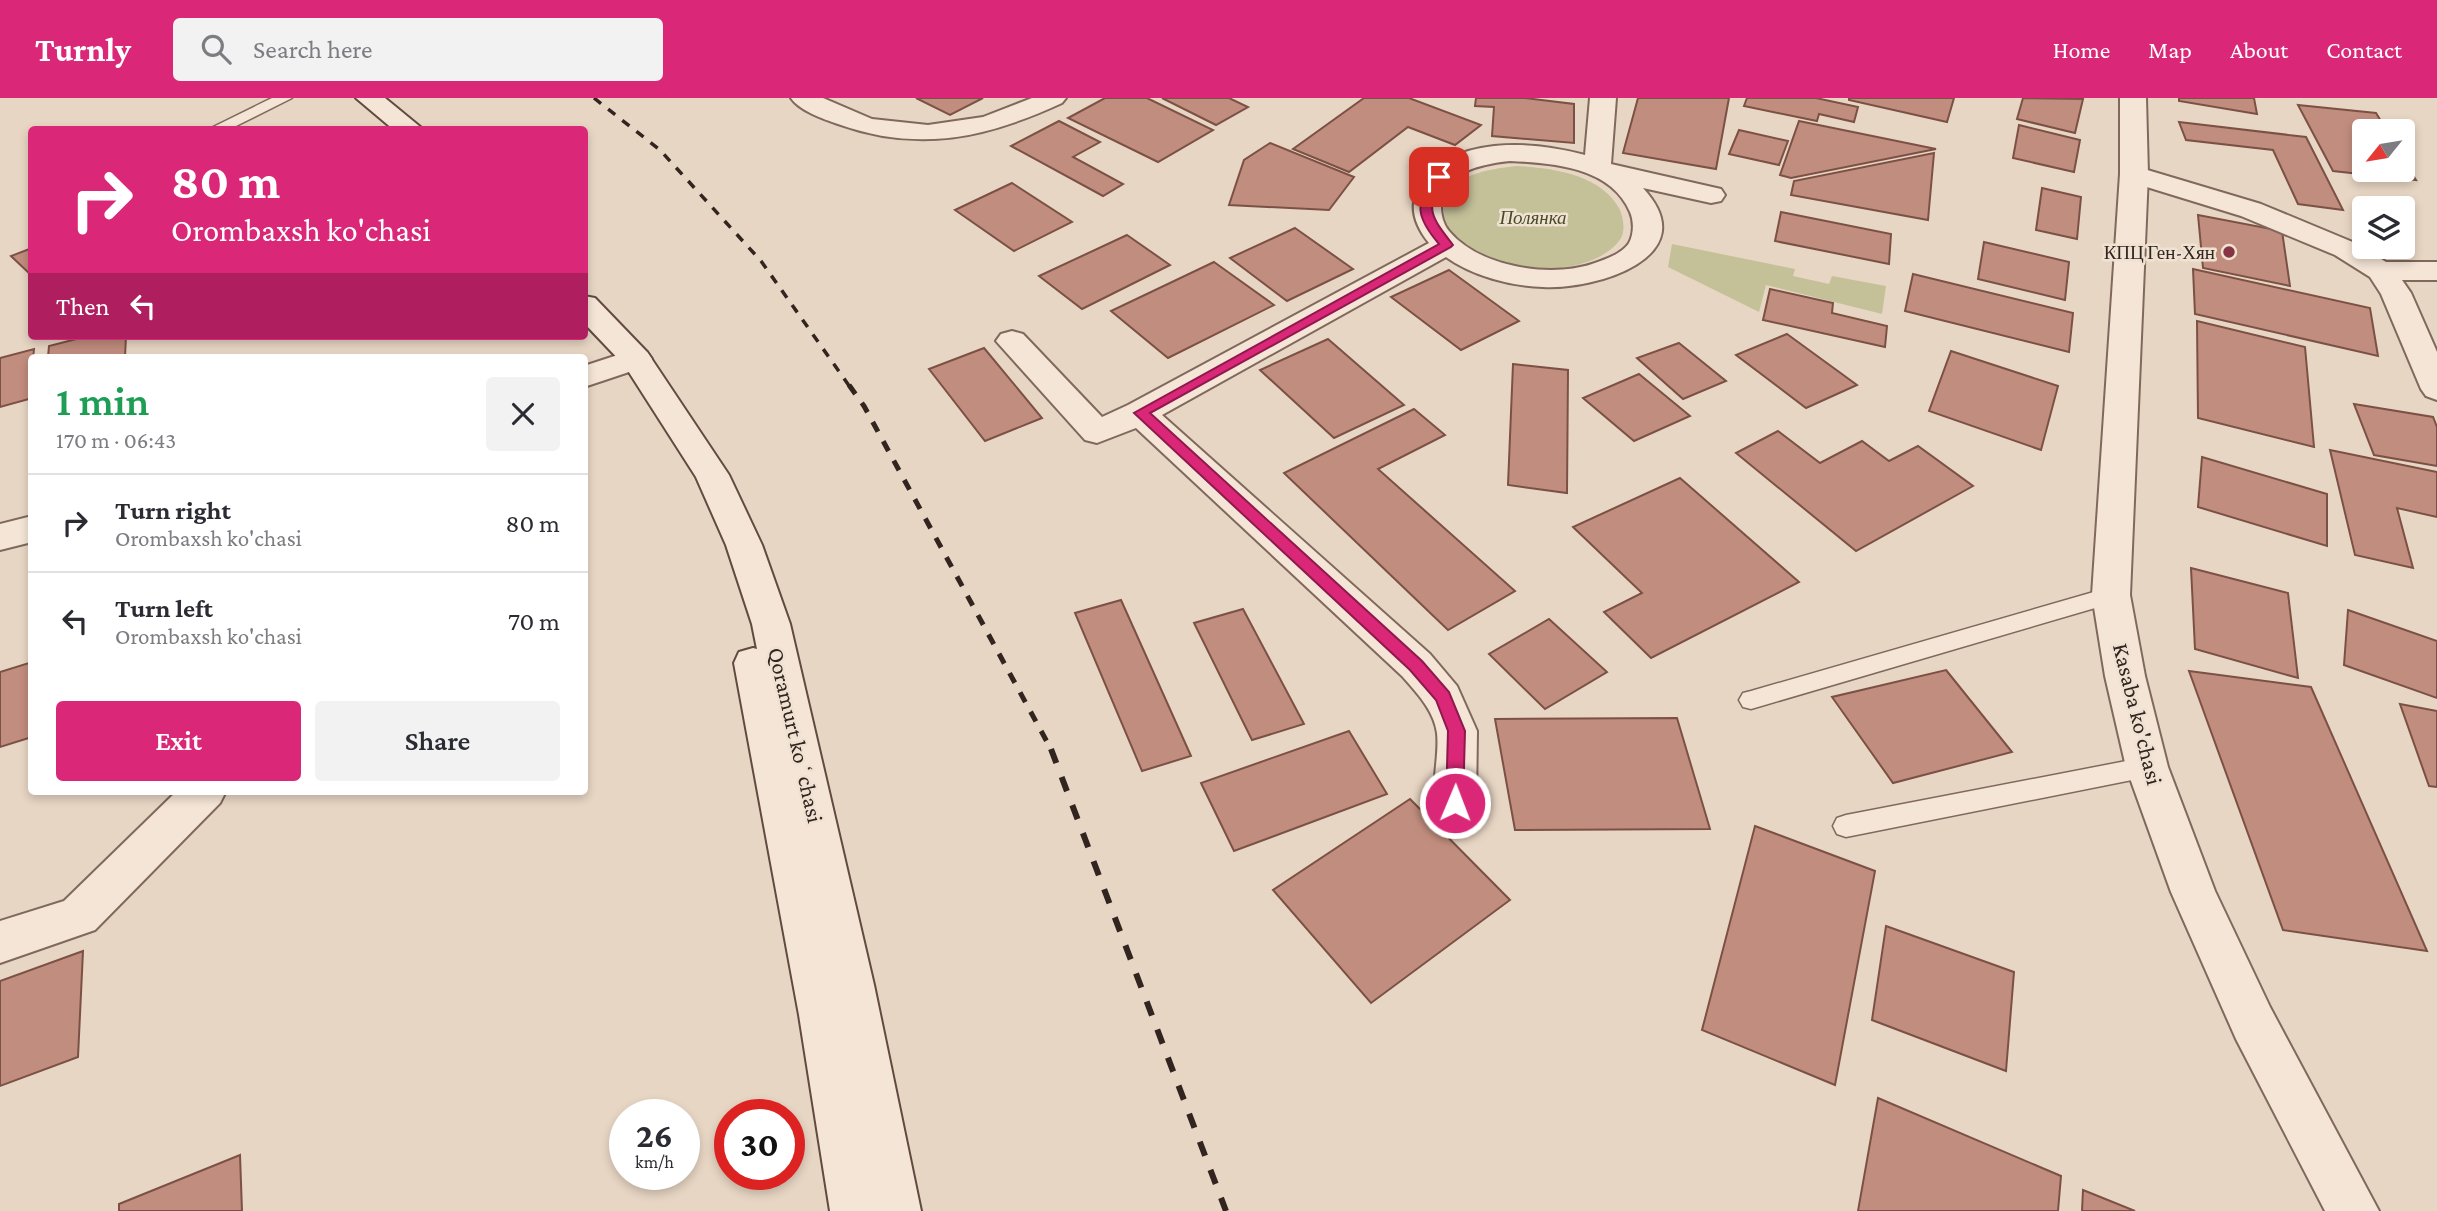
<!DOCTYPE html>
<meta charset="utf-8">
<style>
body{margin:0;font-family:"Crimson Pro",serif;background:#f2f2f3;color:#2b2b33;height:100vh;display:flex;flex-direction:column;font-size:26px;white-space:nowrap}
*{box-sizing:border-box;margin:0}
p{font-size:23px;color:#7c7c81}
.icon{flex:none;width:38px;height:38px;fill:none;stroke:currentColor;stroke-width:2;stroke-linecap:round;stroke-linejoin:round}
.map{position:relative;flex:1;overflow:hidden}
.side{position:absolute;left:28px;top:256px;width:560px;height:441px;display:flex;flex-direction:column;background:#fff;border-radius:7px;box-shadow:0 4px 10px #0003}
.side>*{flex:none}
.banner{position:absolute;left:28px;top:28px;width:560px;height:214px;border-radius:7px;box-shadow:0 4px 10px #0003;background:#db2777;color:#fff;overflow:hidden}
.needle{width:46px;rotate:240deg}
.tools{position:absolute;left:2352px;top:21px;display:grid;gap:14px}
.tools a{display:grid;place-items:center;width:63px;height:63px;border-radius:7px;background:#fff;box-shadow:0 4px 10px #0003;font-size:35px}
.speed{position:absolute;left:609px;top:1001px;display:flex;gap:14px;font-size:35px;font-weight:700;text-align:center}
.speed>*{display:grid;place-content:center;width:91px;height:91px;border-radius:50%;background:#fff;box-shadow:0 4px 10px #0003;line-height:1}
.speed small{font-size:18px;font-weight:400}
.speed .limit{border:10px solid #d22;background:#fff;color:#111}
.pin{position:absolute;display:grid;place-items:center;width:60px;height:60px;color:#fff;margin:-30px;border-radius:14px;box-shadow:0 4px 10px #0006}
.me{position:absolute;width:77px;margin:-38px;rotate:1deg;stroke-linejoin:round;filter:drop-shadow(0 0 5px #0008)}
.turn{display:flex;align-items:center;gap:24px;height:147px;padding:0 28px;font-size:32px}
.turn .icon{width:91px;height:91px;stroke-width:2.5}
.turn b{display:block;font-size:49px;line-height:60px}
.then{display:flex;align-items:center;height:66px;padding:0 28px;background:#0003;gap:14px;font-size:26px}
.round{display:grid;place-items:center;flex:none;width:74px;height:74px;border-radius:7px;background:#f2f2f3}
.overview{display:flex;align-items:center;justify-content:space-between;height:119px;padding:0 28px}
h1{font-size:42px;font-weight:600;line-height:52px;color:#1e9e55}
.cta{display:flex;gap:14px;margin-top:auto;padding:14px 28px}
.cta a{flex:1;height:80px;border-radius:7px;background:#db2777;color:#fff;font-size:28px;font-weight:600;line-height:80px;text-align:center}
.cta a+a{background:#f2f2f3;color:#2b2b33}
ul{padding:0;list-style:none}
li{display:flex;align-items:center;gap:21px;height:98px;padding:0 28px;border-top:2px solid #e1e1e2}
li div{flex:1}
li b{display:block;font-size:26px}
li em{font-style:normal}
header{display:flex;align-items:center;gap:42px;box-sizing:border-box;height:98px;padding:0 35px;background:#db2777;color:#fff}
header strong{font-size:33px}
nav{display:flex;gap:38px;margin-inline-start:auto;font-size:24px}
.search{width:490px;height:63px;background:#f2f2f3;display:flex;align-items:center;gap:18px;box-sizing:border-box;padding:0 24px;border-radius:7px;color:#7c7c81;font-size:26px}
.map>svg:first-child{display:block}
</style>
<header>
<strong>Turnly</strong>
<div class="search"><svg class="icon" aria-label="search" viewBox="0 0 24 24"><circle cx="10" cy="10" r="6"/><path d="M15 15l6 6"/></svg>Search here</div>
<nav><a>Home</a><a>Map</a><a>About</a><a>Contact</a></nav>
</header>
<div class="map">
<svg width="2437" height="1113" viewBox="0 0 2437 1113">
<rect width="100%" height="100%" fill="#e8d6c4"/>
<!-- green -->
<g fill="#c4c199">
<path d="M1517,68C1552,70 1602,76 1620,112C1623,120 1625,129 1622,138C1618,147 1608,154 1599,159C1555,181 1496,169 1458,141C1450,134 1444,124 1444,113C1442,77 1490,71 1517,68Z"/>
<path d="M1672,146L1795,171L1793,178L1829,186L1832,178L1886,188L1882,216L1766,187L1759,214L1668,169Z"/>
</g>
<!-- building -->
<g fill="#c18d7e" stroke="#7c5145" stroke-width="2">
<path d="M916,0H983L950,17Z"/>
<path d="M1105,0H1147L1213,32L1158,64L1068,20Z"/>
<path d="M1162,0H1229L1248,9L1216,27Z"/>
<path d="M1364,0H1409L1481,27L1455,47L1408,29L1349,74L1293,51Z"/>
<path d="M1476,0H1525L1574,6V45L1492,38L1494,9L1475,8Z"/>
<path d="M1638,0H1729L1716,71L1623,55Z"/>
<path d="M1747,0H1816L1858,9L1854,24L1819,16L1817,23L1744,8Z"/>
<path d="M1849,0H1954L1947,24L1849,2Z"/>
<path d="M2023,0L2083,1L2075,35L2017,21Z"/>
<path d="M2179,0H2254L2257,16L2179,3Z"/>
<path d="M2298,7L2376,15L2387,33H2364V72H2403V61L2416,82L2333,73Z"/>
<path d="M1059,23L1100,44L1073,59L1123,86L1103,98L1011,48Z"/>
<path d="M1799,23L1936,51L1791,80L1780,77Z"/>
<path d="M2179,24L2306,39L2343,112L2298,106L2273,52L2186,42Z"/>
<path d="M2019,27L2080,42L2074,74L2013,60Z"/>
<path d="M1739,32L1788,43L1779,67L1729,56Z"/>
<path d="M1270,45L1354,79L1329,112L1229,107L1244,62Z"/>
<path d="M1934,55L1928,122L1791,97L1794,83Z"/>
<path d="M1012,85L1072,124L1014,153L955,112Z"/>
<path d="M2042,90L2081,99L2077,141L2036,132Z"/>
<path d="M1781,114L1891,136L1889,166L1775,143Z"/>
<path d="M2198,117L2282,133L2290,188L2203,170Z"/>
<path d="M1295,130L1353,171L1287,203L1230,160Z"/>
<path d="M1127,137L1170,167L1082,211L1039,178Z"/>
<path d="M1984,144L2069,164L2065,202L1978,181Z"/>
<path d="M32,150V178L11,158Z"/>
<path d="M1214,164L1274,207L1168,260L1111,213Z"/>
<path d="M2193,171L2370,210L2378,258L2195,216Z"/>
<path d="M1449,172L1519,223L1461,252L1391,199Z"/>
<path d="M1913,176L2073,215L2069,254L1905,213Z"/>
<path d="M1770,191L1833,205L1832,215L1887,228L1885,249L1763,222Z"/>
<path d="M2197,223L2305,249L2314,349L2198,320Z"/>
<path d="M1787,236L1857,287L1806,310L1736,257Z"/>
<path d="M88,238H126L125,259H48L49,248Z"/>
<path d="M1328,241L1404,307L1334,340L1260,272Z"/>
<path d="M1679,245L1726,283L1683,301L1637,260Z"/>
<path d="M984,250L1042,320L985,343L929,271Z"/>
<path d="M34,251L29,301L0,309V260Z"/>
<path d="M1951,253L2058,288L2041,352L1929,313Z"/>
<path d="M1513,266L1568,272L1567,395L1508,387Z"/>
<path d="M1639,276L1690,318L1634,343L1583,300Z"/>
<path d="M2354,306L2433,319L2437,329V368L2374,357Z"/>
<path d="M1414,311L1445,337L1378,371L1515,493L1448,532L1284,375Z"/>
<path d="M1778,333L1820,365L1862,343L1889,363L1918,348L1973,388L1856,453L1736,355Z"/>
<path d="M2330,352L2437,374V419L2397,410L2413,470L2355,457Z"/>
<path d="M2202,359L2327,396V448L2198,409Z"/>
<path d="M1680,380L1799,484L1651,560L1604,514L1642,495L1573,429Z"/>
<path d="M2191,470L2288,495L2298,580L2195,551Z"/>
<path d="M1121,502L1191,658L1142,673L1075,515Z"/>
<path d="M1243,511L1304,626L1252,642L1194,525Z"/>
<path d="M2348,512L2437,543V600L2344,567Z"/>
<path d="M1549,521L1607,574L1545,611L1489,556Z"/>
<path d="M32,564V639L0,649V574Z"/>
<path d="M1946,572L2012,654L1893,685L1832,599Z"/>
<path d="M2189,573L2311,589L2427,853L2283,832Z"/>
<path d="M2400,606L2437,613V689L2429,688Z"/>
<path d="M1677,620L1710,731L1515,732L1495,621Z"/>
<path d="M1349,633L1387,696L1234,753L1201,685Z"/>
<path d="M1410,701L1510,802L1371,905L1273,792Z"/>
<path d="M1755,728L1875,773L1835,987L1702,932Z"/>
<path d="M1886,828L2014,874L2006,973L1872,922Z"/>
<path d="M83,853L78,959L0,988V883Z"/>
<path d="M1878,1000L2061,1078L2058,1113H1858Z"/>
<path d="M240,1057L242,1113H119V1106Z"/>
<path d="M2083,1092L2135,1113H2082Z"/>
</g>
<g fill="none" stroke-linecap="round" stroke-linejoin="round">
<!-- service casing -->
<g stroke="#80695c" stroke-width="3">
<g id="service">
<path d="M272,0H292L228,32H207Z"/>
<path d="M2111,489L2119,491L2122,497L2119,503L1751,611L1743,609L1739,602L1743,595L1751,593Z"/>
<path d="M2147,659L2156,662L2159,669L2156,676L2147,679L1846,739L1837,736L1833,728L1837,720L1846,717Z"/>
</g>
</g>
<!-- minor casing -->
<g stroke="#80695c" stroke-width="4">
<g id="minor">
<path d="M791,0H823L872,21L928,27L983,19L1032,0H1066L1062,5C986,40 919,55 838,26C823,21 800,13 791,0Z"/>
<path d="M1590,0H1616L1611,66L1721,91L1725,97L1721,103L1711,105L1643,90C1707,159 1595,192 1543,189C1510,188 1473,178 1446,159L1162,317L1430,556L1457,588L1477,633L1476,705L1470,718L1455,723L1440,718C1428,692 1440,662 1437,635C1434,612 1416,594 1402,578L1136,330L1097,345L1085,342L996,243L1001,236L1012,233L1023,236L1102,319L1128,307L1429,145C1416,129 1408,109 1419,90C1450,36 1533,43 1585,57ZM1510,63C1553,65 1611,69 1630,114C1634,123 1634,136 1629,145C1622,156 1604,162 1592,166C1550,180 1479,169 1449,133C1443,126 1441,116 1441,108C1442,73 1483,66 1510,63Z"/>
<path d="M2134,68L2261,106L2355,145L2386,164H2437V182H2402L2411,195L2437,254V302L2426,298L2421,291L2381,196L2370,179L2335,157L2241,118L2124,82L2120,76L2124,70Z"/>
<path d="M636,251L647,254L652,261L647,268L584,289V268Z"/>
<path d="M32,418V444L0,452V426Z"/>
<path d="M177,693H226L220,705L95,832L0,865V823L64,803Z"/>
</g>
</g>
<!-- tertiary casing -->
<g stroke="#80695c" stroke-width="4">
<path id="tertiary" d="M2120,0H2146L2148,76L2130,497L2145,578L2168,669L2215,793L2270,909L2379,1113H2325L2236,941L2171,794L2126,669L2105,578L2092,497L2120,76Z"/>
</g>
<!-- secondary casing -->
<g stroke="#624a40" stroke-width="4">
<g id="secondary">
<path d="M356,0H385L424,32H394Z"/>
<path d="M584,198L595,200L647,254L729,377L762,447L790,526L874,887L921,1113H830L799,917L734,565L739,554L753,550L757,551L752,526L726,447L696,379L625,268L584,225Z"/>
</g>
</g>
<!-- service -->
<use href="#service" fill="#f4e5d6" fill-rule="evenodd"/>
<!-- minor -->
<use href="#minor" fill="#f4e5d6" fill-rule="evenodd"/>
<!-- tertiary -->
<use href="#tertiary" fill="#f4e5d6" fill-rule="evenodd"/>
<!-- secondary -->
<use href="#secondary" fill="#f4e5d6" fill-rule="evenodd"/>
<!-- rail-far2 -->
<path stroke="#32241f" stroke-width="3.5" stroke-dasharray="9 9" stroke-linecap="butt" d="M594,0L660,52L761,163L850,289"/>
<!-- rail-far1 -->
<path stroke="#32241f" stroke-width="5" stroke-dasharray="11 11" stroke-linecap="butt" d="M849,287L864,308L1052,653"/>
<!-- rail -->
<path stroke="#32241f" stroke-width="6" stroke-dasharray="15 15" stroke-linecap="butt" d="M1051,651L1226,1113"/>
</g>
<!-- route -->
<path fill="#db2777" stroke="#8e194d" stroke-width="2" d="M1435,77L1444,79C1423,110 1432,120 1453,147L1451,149L1150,315L1422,563L1449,594L1465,633L1463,705L1461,711L1455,713L1449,711L1446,705L1448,633L1436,602L1410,572L1134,315L1439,146C1416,119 1414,106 1435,77Z"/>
<!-- markers -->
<circle fill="#873444" stroke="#f0e2d2" stroke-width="2.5" cx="2229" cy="154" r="7"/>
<g text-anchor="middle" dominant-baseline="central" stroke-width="5" stroke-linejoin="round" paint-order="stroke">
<!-- far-park labels -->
<g font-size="19" font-style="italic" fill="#494b28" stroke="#f0e2d2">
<text x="1533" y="119">Полянка</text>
</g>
<!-- far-poi labels -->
<g font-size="19" fill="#32241f" stroke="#f0e2d2" text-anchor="end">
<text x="2215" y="154">КПЦ Ген-Хян</text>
</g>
<!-- street labels -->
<g font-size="23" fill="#32241f" stroke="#f0e2d2">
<text transform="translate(2138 616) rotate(76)">Kasaba ko'chasi</text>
<text transform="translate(796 637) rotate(77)">Qoramurt koʻchasi</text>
</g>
</g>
</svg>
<div class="tools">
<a><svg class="needle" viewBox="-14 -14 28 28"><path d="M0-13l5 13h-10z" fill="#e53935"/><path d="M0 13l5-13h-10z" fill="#7c7c81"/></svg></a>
<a><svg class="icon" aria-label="layers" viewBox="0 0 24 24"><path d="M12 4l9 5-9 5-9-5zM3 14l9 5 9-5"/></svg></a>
</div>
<div class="speed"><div>26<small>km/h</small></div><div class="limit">30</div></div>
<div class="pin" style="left:1439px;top:79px;background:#d93025"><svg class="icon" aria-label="arrive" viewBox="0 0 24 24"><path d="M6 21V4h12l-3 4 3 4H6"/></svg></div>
<svg class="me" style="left:1455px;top:705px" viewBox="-20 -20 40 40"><circle r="17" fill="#db2777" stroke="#fff" stroke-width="3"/><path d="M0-11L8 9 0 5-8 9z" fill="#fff"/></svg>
<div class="banner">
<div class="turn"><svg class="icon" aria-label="right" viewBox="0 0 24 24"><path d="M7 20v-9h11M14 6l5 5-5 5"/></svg><div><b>80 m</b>Orombaxsh ko'chasi</div></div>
<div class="then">Then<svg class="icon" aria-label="left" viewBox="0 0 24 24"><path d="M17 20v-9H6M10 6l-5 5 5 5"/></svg></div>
</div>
<section class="side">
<div class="overview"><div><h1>1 min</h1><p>170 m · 06:43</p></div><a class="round"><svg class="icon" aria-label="close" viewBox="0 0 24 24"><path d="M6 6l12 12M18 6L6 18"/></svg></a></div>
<ul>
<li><svg class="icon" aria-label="right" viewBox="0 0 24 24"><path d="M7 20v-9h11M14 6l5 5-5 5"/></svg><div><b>Turn right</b><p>Orombaxsh ko'chasi</p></div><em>80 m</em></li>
<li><svg class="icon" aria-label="left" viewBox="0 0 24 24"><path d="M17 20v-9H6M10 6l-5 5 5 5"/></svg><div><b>Turn left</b><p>Orombaxsh ko'chasi</p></div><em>70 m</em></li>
</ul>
<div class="cta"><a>Exit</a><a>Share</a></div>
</section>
</div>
